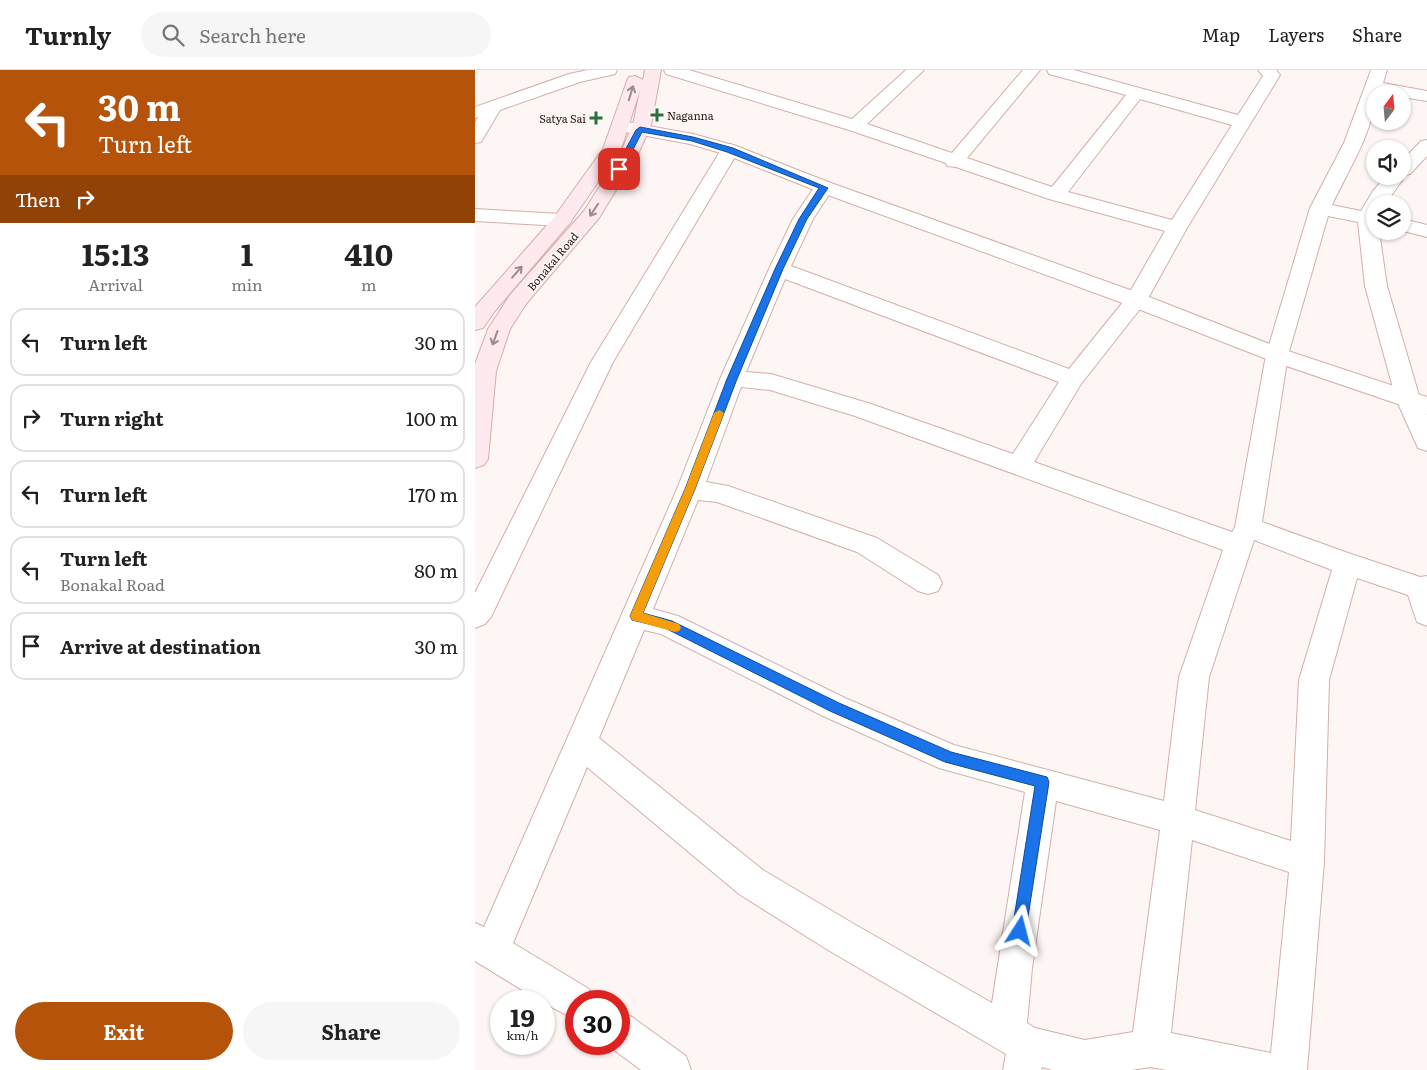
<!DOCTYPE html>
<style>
body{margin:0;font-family:Literata,serif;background:#f6f6f6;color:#222;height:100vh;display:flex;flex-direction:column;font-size:19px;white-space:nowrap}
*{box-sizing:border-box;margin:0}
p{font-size:16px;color:#767676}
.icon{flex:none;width:28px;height:28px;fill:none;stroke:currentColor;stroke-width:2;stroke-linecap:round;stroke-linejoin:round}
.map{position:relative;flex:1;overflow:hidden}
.drawer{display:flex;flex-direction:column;background:#fff;width:475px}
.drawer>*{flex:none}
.hud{background:#b45309;color:#fff;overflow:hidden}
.needle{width:32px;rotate:16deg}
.tools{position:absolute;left:891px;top:15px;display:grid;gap:10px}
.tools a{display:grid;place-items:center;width:45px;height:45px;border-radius:50%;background:#fff;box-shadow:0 1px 4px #0004;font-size:25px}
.speed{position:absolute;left:15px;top:920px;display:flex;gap:10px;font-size:25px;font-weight:700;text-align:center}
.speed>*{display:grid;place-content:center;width:65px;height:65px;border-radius:50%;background:#fff;box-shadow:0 1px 4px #0004;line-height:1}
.speed small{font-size:12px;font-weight:400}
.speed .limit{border:8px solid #d22;background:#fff;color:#111}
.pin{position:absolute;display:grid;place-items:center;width:42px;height:42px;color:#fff;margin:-21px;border-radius:10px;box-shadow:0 2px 8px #0006}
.me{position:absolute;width:55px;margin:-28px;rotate:9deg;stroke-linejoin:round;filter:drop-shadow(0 0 4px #0008)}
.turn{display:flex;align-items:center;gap:18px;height:105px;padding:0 15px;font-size:22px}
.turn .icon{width:65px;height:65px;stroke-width:2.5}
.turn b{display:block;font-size:35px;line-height:42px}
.then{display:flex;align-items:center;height:48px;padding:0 15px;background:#0003;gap:10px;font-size:19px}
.eta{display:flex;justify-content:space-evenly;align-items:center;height:85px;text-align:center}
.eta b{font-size:30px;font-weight:700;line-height:35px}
.cta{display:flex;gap:10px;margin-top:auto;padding:10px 15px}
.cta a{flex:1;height:58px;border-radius:30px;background:#b45309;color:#fff;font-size:20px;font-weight:700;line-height:58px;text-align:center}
.cta a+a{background:#f6f6f6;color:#222}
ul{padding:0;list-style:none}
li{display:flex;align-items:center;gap:15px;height:68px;margin:0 10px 8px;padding:0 5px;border:2px solid #e0e0e0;border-radius:15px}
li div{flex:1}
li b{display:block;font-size:19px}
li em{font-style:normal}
header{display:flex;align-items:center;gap:30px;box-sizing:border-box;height:70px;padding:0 25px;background:#fff;border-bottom:1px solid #e0e0e0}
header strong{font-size:24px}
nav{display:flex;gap:28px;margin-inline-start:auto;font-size:18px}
.search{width:350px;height:45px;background:#f6f6f6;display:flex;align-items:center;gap:12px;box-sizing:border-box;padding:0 18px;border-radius:28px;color:#767676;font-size:19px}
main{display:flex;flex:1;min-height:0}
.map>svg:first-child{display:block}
</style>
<header>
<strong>Turnly</strong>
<div class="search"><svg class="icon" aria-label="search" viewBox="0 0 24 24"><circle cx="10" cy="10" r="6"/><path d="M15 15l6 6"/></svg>Search here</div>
<nav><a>Map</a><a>Layers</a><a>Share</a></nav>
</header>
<main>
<section class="drawer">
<div class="hud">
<div class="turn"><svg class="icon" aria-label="left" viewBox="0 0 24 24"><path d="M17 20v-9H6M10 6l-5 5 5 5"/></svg><div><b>30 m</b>Turn left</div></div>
<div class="then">Then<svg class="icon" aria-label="right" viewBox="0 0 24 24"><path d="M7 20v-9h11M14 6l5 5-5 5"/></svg></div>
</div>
<div class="eta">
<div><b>15:13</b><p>Arrival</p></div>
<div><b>1</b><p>min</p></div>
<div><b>410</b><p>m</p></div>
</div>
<ul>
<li><svg class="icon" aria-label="left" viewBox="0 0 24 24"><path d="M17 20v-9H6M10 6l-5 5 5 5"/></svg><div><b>Turn left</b></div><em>30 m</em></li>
<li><svg class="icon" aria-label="right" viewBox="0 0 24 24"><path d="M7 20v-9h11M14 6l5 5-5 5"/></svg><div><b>Turn right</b></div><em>100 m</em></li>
<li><svg class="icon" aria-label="left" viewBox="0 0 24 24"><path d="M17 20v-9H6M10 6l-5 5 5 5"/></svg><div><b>Turn left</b></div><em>170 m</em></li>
<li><svg class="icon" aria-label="left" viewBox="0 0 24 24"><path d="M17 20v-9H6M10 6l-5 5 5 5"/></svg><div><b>Turn left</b><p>Bonakal Road</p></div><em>80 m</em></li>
<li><svg class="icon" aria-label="arrive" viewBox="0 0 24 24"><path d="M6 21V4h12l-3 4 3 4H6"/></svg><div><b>Arrive at destination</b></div><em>30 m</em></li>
</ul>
<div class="cta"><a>Exit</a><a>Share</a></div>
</section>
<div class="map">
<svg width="952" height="1000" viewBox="0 0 952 1000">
<rect width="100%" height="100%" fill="#fef6f5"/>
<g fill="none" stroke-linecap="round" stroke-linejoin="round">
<!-- minor casing -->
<g stroke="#d3aeaa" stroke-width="2">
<g id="minor">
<path d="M113,0H142L140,4L105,12L25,40L6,72L0,73V53L3,47L0,48V37L94,4Z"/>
<path d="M189,0H214L377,49L431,0H449L392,54L477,83L548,0H565L492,88L577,117L651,25L574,4L572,0H599L763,45L788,6L783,0H801L805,5L712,158L672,230L606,314L559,392L757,462L760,457L791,285L835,138L869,73L896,0H912L908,13L952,21V31L928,27V24L905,22L900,24C900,60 872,102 857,135L886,141L898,121L911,106H928V90L946,71L952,70V86L935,104L931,105L910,134H900V161H904L912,216L945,329L952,345V381L943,378L921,329L890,216L883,152L853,146L813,285L787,452L873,483L945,507L952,506V556L942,552L933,525L882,508L854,610L849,792L832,1000H691L675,997L657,1000H577L567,997L566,1000H528L531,984L353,880L264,824L112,697L38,873L114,919L119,931H101V950L69,933V931H65L0,891V853L9,857L202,419L245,309L294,199L318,149L342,113L349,111L356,113L359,117L338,149L316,196L594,299L652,227L690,161L574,129L481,97L472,96L471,93L374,60L191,4ZM665,29L757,55L697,150L593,122ZM310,209L584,312L538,384L396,334L296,304L271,302ZM266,317L295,320L380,346L748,480L704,607L689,731L479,675L370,628L203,546L178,539L223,430L242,432L382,482L443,521L453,524L463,521L467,513L463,505L402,468L253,416L231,412ZM779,470L857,500L824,610L816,771L720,740L734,607ZM169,560L186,564L348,646L464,698L550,722L517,933L379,854L288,800L124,668ZM581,731L685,760L658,962L610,970L560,958L552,953L557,898ZM717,770L814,802L796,983L696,963Z"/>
<path d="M255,74L261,76L264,80L138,292L16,547L10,554L0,558V523L116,292L246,80L249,76Z"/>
<path d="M0,139L87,144L94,146L97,150L94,154L87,156L0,151Z"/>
<path d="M928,149L952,155V167L928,161Z"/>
<path d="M144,941L157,947L211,986L216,1000H166L131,974H144Z"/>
</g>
</g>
<!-- tertiary casing -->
<g stroke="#d3aeaa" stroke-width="2">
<path id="tertiary" d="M146,51L218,64L261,76L356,113L669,225L810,280L952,327V344L794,290L653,235L342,121L249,84L215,74L140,60L137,56L140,52Z"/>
</g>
<!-- secondary casing -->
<g stroke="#d3aeaa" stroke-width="2">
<path id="secondary" d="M170,0H186L176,55L163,84L124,148L51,234L35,259L21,301L13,389L9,395L0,398V294L13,259L35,225L109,141L145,84L158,55L165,20L146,79L94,154L19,242L8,258L0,260V237L80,146L128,79L152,11L154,7L160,6L168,10Z"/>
</g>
<!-- minor -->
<use href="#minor" fill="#fff" fill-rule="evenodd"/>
<!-- tertiary -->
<use href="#tertiary" fill="#fff" fill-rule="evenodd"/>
<!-- secondary -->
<use href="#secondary" fill="#fee9ef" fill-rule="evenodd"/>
</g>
<!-- one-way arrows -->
<defs><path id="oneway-shaft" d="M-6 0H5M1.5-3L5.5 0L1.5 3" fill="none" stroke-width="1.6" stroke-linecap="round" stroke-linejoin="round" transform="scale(1.25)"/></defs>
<g stroke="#9c8a8d">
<use href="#oneway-shaft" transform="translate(156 23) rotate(-73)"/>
<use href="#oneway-shaft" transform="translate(119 140) rotate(124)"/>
<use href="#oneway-shaft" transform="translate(42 202) rotate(-49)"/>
<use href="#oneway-shaft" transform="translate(20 268) rotate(110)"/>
</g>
<!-- route -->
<path fill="#1a73e8" stroke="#114b97" d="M165,57L218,67L258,78L353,118L332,149L308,199L262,309L220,419L168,543L197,551L364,633L476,682L572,707L574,712L550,866L545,868L540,866L537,861L560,716L470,692L355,641L190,558L157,550L155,546L210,419L252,309L300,199L324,149L344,118L252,82L217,71L167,62L148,99L142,101L140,99L161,60Z"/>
<!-- slow -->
<path fill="#f59e0b" d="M244,340L249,343L220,419L168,543L204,554L206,558L204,561L200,562L157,550L155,546L210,419L239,343Z"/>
<!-- markers -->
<g fill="#297240" stroke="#fef6f5" stroke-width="2">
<path d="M179.5 37.5h5v5h5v5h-5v5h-5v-5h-5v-5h5z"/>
<path d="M118.5 40.5h5v5h5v5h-5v5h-5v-5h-5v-5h5z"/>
</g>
<g text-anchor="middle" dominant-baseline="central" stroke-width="4" stroke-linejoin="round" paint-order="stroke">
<!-- far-poi labels -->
<g font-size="11" fill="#251716" stroke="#fef6f5" text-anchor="start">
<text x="192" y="45">Naganna</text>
<text x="111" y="48" text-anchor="end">Satya Sai</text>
</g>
<!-- far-street labels -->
<g font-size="11" fill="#251716" stroke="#fef6f5">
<text transform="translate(77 191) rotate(-50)">Bonakal Road</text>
</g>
</g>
</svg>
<div class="tools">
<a><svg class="needle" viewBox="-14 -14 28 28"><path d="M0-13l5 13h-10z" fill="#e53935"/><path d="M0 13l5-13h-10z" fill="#767676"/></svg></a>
<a><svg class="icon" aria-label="sound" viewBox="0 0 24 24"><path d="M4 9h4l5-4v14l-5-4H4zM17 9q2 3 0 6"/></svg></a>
<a><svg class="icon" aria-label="layers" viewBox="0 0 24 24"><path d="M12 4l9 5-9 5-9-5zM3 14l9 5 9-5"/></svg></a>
</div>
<div class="speed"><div>19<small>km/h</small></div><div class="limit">30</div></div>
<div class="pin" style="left:144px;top:99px;background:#d93025"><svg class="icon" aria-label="arrive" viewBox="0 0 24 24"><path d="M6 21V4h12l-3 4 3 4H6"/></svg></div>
<svg class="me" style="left:545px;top:861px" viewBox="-20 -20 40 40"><path d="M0-17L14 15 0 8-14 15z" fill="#1a73e8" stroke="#fff" stroke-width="4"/></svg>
</div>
</main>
